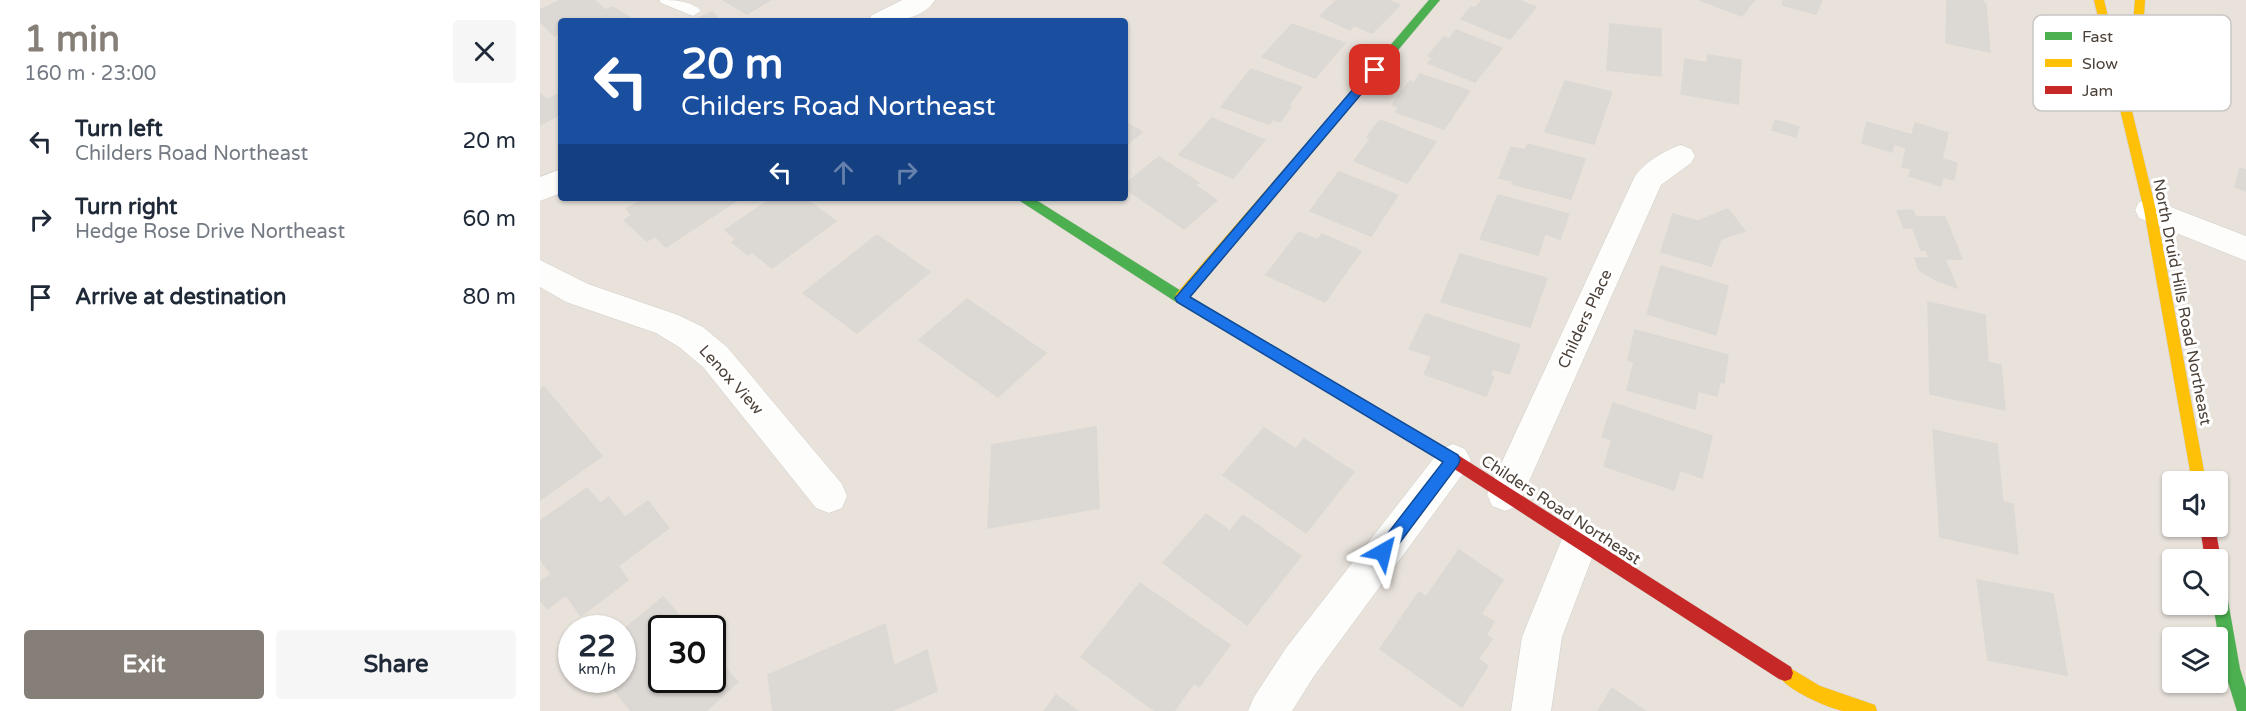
<!DOCTYPE html>
<meta charset="utf-8">
<style>
body{margin:0;font-family:"Varela Round",sans-serif;background:#f6f6f7;color:#1f2937;height:100vh;display:flex;flex-direction:column;font-size:22px;white-space:nowrap}
*{box-sizing:border-box;margin:0}
p{font-size:20px;color:#747a83}
.icon{flex:none;width:33px;height:33px;fill:none;stroke:currentColor;stroke-width:2;stroke-linecap:round;stroke-linejoin:round}
.map{position:relative;flex:1;overflow:hidden}
.drawer{display:flex;flex-direction:column;background:#fff;width:540px}
.drawer>*{flex:none}
.top-card{position:absolute;left:18px;top:18px;width:570px;height:183px;border-radius:6px;box-shadow:0 2px 4px #0004;background:#1a4fa0;color:#fff;overflow:hidden}
.tools{position:absolute;left:1622px;top:471px;display:grid;gap:12px}
.tools a{display:grid;place-items:center;width:66px;height:66px;border-radius:6px;background:#fff;box-shadow:0 2px 4px #0004;font-size:30px}
.speed{position:absolute;left:18px;top:615px;display:flex;gap:12px;font-size:30px;font-weight:700;text-align:center}
.speed>*{display:grid;place-content:center;width:78px;height:78px;border-radius:50%;background:#fff;box-shadow:0 2px 4px #0004;line-height:1}
.speed small{font-size:15px;font-weight:400}
.speed .limit{border:3px solid #111;border-radius:9px;background:#fff;color:#111}
.pin{position:absolute;display:grid;place-items:center;width:51px;height:51px;color:#fff;margin:-26px;border-radius:12px;box-shadow:0 3px 9px #0006}
.me{position:absolute;width:66px;margin:-33px;rotate:37deg;stroke-linejoin:round;filter:drop-shadow(0 0 4px #0008)}
.turn{display:flex;align-items:center;gap:21px;height:126px;padding:0 24px;font-size:27px}
.turn .icon{width:78px;height:78px;stroke-width:2.5}
.turn b{display:block;font-size:42px;line-height:51px}
.lanes{display:flex;align-items:center;height:57px;padding:0 24px;background:#0003;justify-content:center;gap:30px;direction:ltr}
.lanes .off{opacity:.35}
.round{display:grid;place-items:center;flex:none;width:63px;height:63px;border-radius:6px;background:#f6f6f7}
.summary{display:flex;align-items:center;justify-content:space-between;height:102px;padding:0 24px}
h1{font-size:36px;font-weight:700;line-height:45px;color:#867f78}
.action{display:flex;gap:12px;margin-top:auto;padding:12px 24px}
.action a{flex:1;height:69px;border-radius:6px;background:#867f78;color:#fff;font-size:24px;font-weight:700;line-height:69px;text-align:center}
.action a+a{background:#f6f6f7;color:#1f2937}
ul{padding:0;list-style:none}
li{display:flex;align-items:center;gap:18px;height:78px;padding:0 24px}
li div{flex:1}
li b{display:block;font-size:22px}
li em{font-style:normal}
main{display:flex;flex:1;min-height:0}
.map>svg:first-child{display:block}
</style>
<main>
<section class="drawer">
<div class="summary"><div><h1>1 min</h1><p>160 m · 23:00</p></div><a class="round"><svg class="icon" aria-label="close" viewBox="0 0 24 24"><path d="M6 6l12 12M18 6L6 18"/></svg></a></div>
<ul>
<li><svg class="icon" aria-label="left" viewBox="0 0 24 24"><path d="M17 20v-9H6M10 6l-5 5 5 5"/></svg><div><b>Turn left</b><p>Childers Road Northeast</p></div><em>20 m</em></li>
<li><svg class="icon" aria-label="right" viewBox="0 0 24 24"><path d="M7 20v-9h11M14 6l5 5-5 5"/></svg><div><b>Turn right</b><p>Hedge Rose Drive Northeast</p></div><em>60 m</em></li>
<li><svg class="icon" aria-label="arrive" viewBox="0 0 24 24"><path d="M6 21V4h12l-3 4 3 4H6"/></svg><div><b>Arrive at destination</b></div><em>80 m</em></li>
</ul>
<div class="action"><a>Exit</a><a>Share</a></div>
</section>
<div class="map">
<svg width="1706" height="711" viewBox="0 0 1706 711">
<rect width="100%" height="100%" fill="#f3f1ee"/>
<!-- residential -->
<path fill="#e8e2db" fill-rule="evenodd" d="M0,0H1706V711H0ZM21,21H585V198H21ZM1632,482H1677V526H1632ZM1632,560H1677V604H1632ZM32,628H82V680H32ZM122,628H172V680H122ZM1632,638H1677V682H1632Z"/>
<!-- building -->
<g fill="#dcd8d4" stroke="#dcd8d3" stroke-width="1.5">
<path d="M21,0H54L65,10L73,7L91,18L86,21H21V32L14,36L0,21V10Z"/>
<path d="M183,0H230L207,14Z"/>
<path d="M797,0H848L860,5L832,33L814,25L810,30L780,16Z"/>
<path d="M942,0H978L996,7L970,39L921,19L931,7L935,8Z"/>
<path d="M1159,0H1214L1202,16Z"/>
<path d="M1244,0H1282L1276,14L1242,5Z"/>
<path d="M1407,0H1442L1446,5L1450,52L1406,43Z"/>
<path d="M172,12L180,21H152Z"/>
<path d="M752,24L805,43L775,78L722,57Z"/>
<path d="M1070,24L1121,29V76L1067,70Z"/>
<path d="M916,30L962,48L935,82L888,63L893,58L888,56L904,37L909,39Z"/>
<path d="M1168,55L1201,60L1198,104L1141,94L1145,59L1167,63Z"/>
<path d="M711,69L762,87L748,106L751,107L740,122L733,119L729,124L681,107Z"/>
<path d="M880,74L930,91L904,129L856,112L859,107L852,105L870,81L874,83Z"/>
<path d="M1025,81L1072,92L1054,144L1005,132Z"/>
<path d="M21,92V114L0,125V93L7,100Z"/>
<path d="M672,118L725,140L693,178L639,155Z"/>
<path d="M840,120L896,142L867,183L814,161L831,138L827,137Z"/>
<path d="M1235,120L1259,127L1256,137L1232,130Z"/>
<path d="M585,122L602,132L585,146Z"/>
<path d="M1327,122L1372,135L1375,123L1408,133L1402,159L1417,163L1414,180L1403,177L1401,186L1369,176L1371,169L1362,167L1366,148L1354,144L1352,152L1322,143Z"/>
<path d="M988,144L1045,159L1031,199L972,184L973,181L959,178L971,147L985,150Z"/>
<path d="M619,157L659,183L655,185L677,200L644,229L585,188V184Z"/>
<path d="M1700,168L1706,170V191L1695,187Z"/>
<path d="M799,172L858,195L831,236L770,211Z"/>
<path d="M958,195L1029,214L1020,239L1005,234L998,255L940,239Z"/>
<path d="M105,198H192L196,201L126,247L115,236L107,241L84,220L92,215L86,209Z"/>
<path d="M232,198H264L296,221L232,268L212,252L208,255L192,242L196,239L185,230Z"/>
<path d="M1188,209L1205,231L1181,239L1171,266L1121,252L1133,214L1158,221Z"/>
<path d="M1373,210L1375,217H1405L1422,259H1405L1417,288L1396,280L1379,270L1375,258H1389L1386,250H1381L1373,228H1364L1357,211Z"/>
<path d="M759,232L778,240L782,234L821,251L785,302L726,275Z"/>
<path d="M337,235L390,272L317,333L263,293Z"/>
<path d="M920,254L1007,278L990,327L901,302Z"/>
<path d="M1121,266L1188,286L1176,335L1107,314Z"/>
<path d="M427,299L506,353L458,397L379,340Z"/>
<path d="M1388,302L1445,315L1448,362L1461,365L1465,410L1390,394Z"/>
<path d="M886,314L980,345L969,374L953,369L950,376L954,377L946,396L884,374L892,356L869,349Z"/>
<path d="M1095,330L1188,355L1184,383L1180,382L1177,396L1158,391L1155,409L1087,390L1094,362L1088,360Z"/>
<path d="M4,387L62,456L0,500V390Z"/>
<path d="M1073,403L1172,436L1162,478L1140,470L1134,490L1064,466L1072,440L1062,437Z"/>
<path d="M556,427L559,508L448,528L452,445Z"/>
<path d="M724,428L756,449L764,439L814,472L766,533L683,475Z"/>
<path d="M1393,430L1457,444L1463,502L1473,504L1478,554L1400,537Z"/>
<path d="M47,488L60,503L69,497L85,517L108,501L129,528L78,566L88,580L41,616L26,595L7,609L0,600V582L11,574L0,559V521Z"/>
<path d="M666,514L690,531L703,515L761,556L707,625L623,563Z"/>
<path d="M919,550L963,580L941,614L954,622L946,635L952,639L938,659L948,666L922,707L840,649L879,592L886,597Z"/>
<path d="M1437,580L1513,594L1527,675L1448,660Z"/>
<path d="M600,583L690,645L659,687L654,683L634,711H615L541,657Z"/>
<path d="M123,597L151,628H122V680H172V653L198,682L166,711H91L66,680H82V631Z"/>
<path d="M345,624L354,666L387,650L397,691L352,711H233L228,675Z"/>
<path d="M1072,688L1105,711H1058Z"/>
<path d="M516,695L538,711H504Z"/>
</g>
<g fill="none" stroke-linecap="round" stroke-linejoin="round">
<!-- lane casing -->
<g stroke="#d0cdc9" stroke-width="1">
<path id="lane" d="M119,0C133,0 151,0 161,11L153,16L121,3Z"/>
</g>
<!-- street casing -->
<g stroke="#d0cdc9" stroke-width="1">
<g id="street">
<path d="M362,0H395C381,22 351,21 328,21L332,15Z"/>
<path d="M1141,145L1151,149L1155,156L1151,163L1121,185L978,506L965,511L952,506L947,494L1094,178C1103,163 1125,150 1141,145Z"/>
<path d="M21,169V193L0,201V177Z"/>
<path d="M1610,199L1706,236V261L1599,218L1595,210L1599,202Z"/>
<path d="M0,260L48,284L138,315L163,327L187,347L302,484L307,496L302,508L289,513L276,508L163,367L139,347L116,333L26,302L0,287Z"/>
<path d="M913,444L925,449L931,460L925,471L774,676L752,711H708L714,697L746,648L901,449Z"/>
<path d="M1039,524L1052,529L1058,542L1022,637L1011,711H971L982,637L1026,529Z"/>
</g>
</g>
<!-- fast casing -->
<g stroke="#d5cec6" stroke-width="1">
<g id="fast">
<path d="M889,0H900L792,129H784V123Z"/>
<path d="M478,198H493L646,294L835,406L837,410L835,414L830,416L825,414L636,302L480,201Z"/>
<path d="M1677,576L1682,579L1685,584L1700,669L1706,688V711H1697L1684,669L1673,604H1677Z"/>
</g>
</g>
<!-- slow casing -->
<g stroke="#d5cec6" stroke-width="1">
<g id="slow">
<path d="M1554,0H1564L1587,94L1595,0H1605L1598,107L1592,111L1616,210L1666,482H1652L1604,210Z"/>
<path d="M788,122L792,123V129L646,302H636L635,298L636,294L784,123Z"/>
<path d="M1245,665L1280,686L1335,705L1337,711C1327,711 1314,711 1303,711C1286,707 1244,689 1237,673L1239,667Z"/>
</g>
</g>
<!-- jam casing -->
<g stroke="#d5cec6" stroke-width="1">
<g id="jam">
<path d="M830,404L918,455L1251,667L1253,673L1251,679L1245,681L1239,679L908,465L825,414L823,410L825,406Z"/>
<path d="M1660,526H1675L1681,560L1678,565L1677,560H1665Z"/>
</g>
</g>
<!-- lane -->
<use href="#lane" fill="#fdfdfc" fill-rule="evenodd"/>
<!-- street -->
<use href="#street" fill="#fdfdfc" fill-rule="evenodd"/>
<!-- fast -->
<use href="#fast" fill="#4caf50" fill-rule="evenodd"/>
<!-- slow -->
<use href="#slow" fill="#ffc107" fill-rule="evenodd"/>
<!-- jam -->
<use href="#jam" fill="#c62828" fill-rule="evenodd"/>
</g>
<!-- route -->
<path fill="#1a73e8" stroke="#114b97" stroke-width="1.5" d="M835,66L839,68V73L650,297L918,455L920,460L918,465L849,557L843,559L838,557L836,552L838,546L903,462L637,302L635,298L831,68Z"/>
<g text-anchor="middle" dominant-baseline="central" stroke-width="6" stroke-linejoin="round" paint-order="stroke">
<!-- street labels -->
<g font-size="16" fill="#4c4138" stroke="#fff">
<text transform="translate(1642 302) rotate(79)">North Druid Hills Road Northeast</text>
<text transform="translate(1045 319) rotate(-65)">Childers Place</text>
<text transform="translate(191 380) rotate(48)">Lenox View</text>
<text transform="translate(1021 510) rotate(33)">Childers Road Northeast</text>
</g>
</g>
<!-- legend -->
<rect x="1493" y="15" width="198" height="96" rx="9" fill="#fff" stroke="#c9c6c3" stroke-width="1.5"/>
<rect x="1505" y="32" width="27" height="8" fill="#4caf50"/>
<rect x="1505" y="59" width="27" height="8" fill="#ffc107"/>
<rect x="1505" y="86" width="27" height="8" fill="#c62828"/>
<g font-size="16" fill="#4c4138">
<text x="1542" y="42">Fast</text>
<text x="1542" y="69">Slow</text>
<text x="1542" y="96">Jam</text>
</g>
</svg>
<div class="tools">
<a><svg class="icon" aria-label="sound" viewBox="0 0 24 24"><path d="M4 9h4l5-4v14l-5-4H4zM17 9q2 3 0 6"/></svg></a>
<a><svg class="icon" aria-label="search" viewBox="0 0 24 24"><circle cx="10" cy="10" r="6"/><path d="M15 15l6 6"/></svg></a>
<a><svg class="icon" aria-label="layers" viewBox="0 0 24 24"><path d="M12 4l9 5-9 5-9-5zM3 14l9 5 9-5"/></svg></a>
</div>
<div class="speed"><div>22<small>km/h</small></div><div class="limit">30</div></div>
<div class="pin" style="left:835px;top:70px;background:#d93025"><svg class="icon" aria-label="arrive" viewBox="0 0 24 24"><path d="M6 21V4h12l-3 4 3 4H6"/></svg></div>
<svg class="me" style="left:843px;top:552px" viewBox="-20 -20 40 40"><path d="M0-17L14 15 0 8-14 15z" fill="#1a73e8" stroke="#fff" stroke-width="4"/></svg>
<div class="top-card">
<div class="turn"><svg class="icon" aria-label="left" viewBox="0 0 24 24"><path d="M17 20v-9H6M10 6l-5 5 5 5"/></svg><div><b>20 m</b>Childers Road Northeast</div></div>
<div class="lanes"><svg class="icon" aria-label="left" viewBox="0 0 24 24"><path d="M17 20v-9H6M10 6l-5 5 5 5"/></svg><svg class="icon off" aria-label="ahead" viewBox="0 0 24 24"><path d="M12 20V5M6 11l6-6 6 6"/></svg><svg class="icon off" aria-label="right" viewBox="0 0 24 24"><path d="M7 20v-9h11M14 6l5 5-5 5"/></svg></div>
</div>
</div>
</main>
